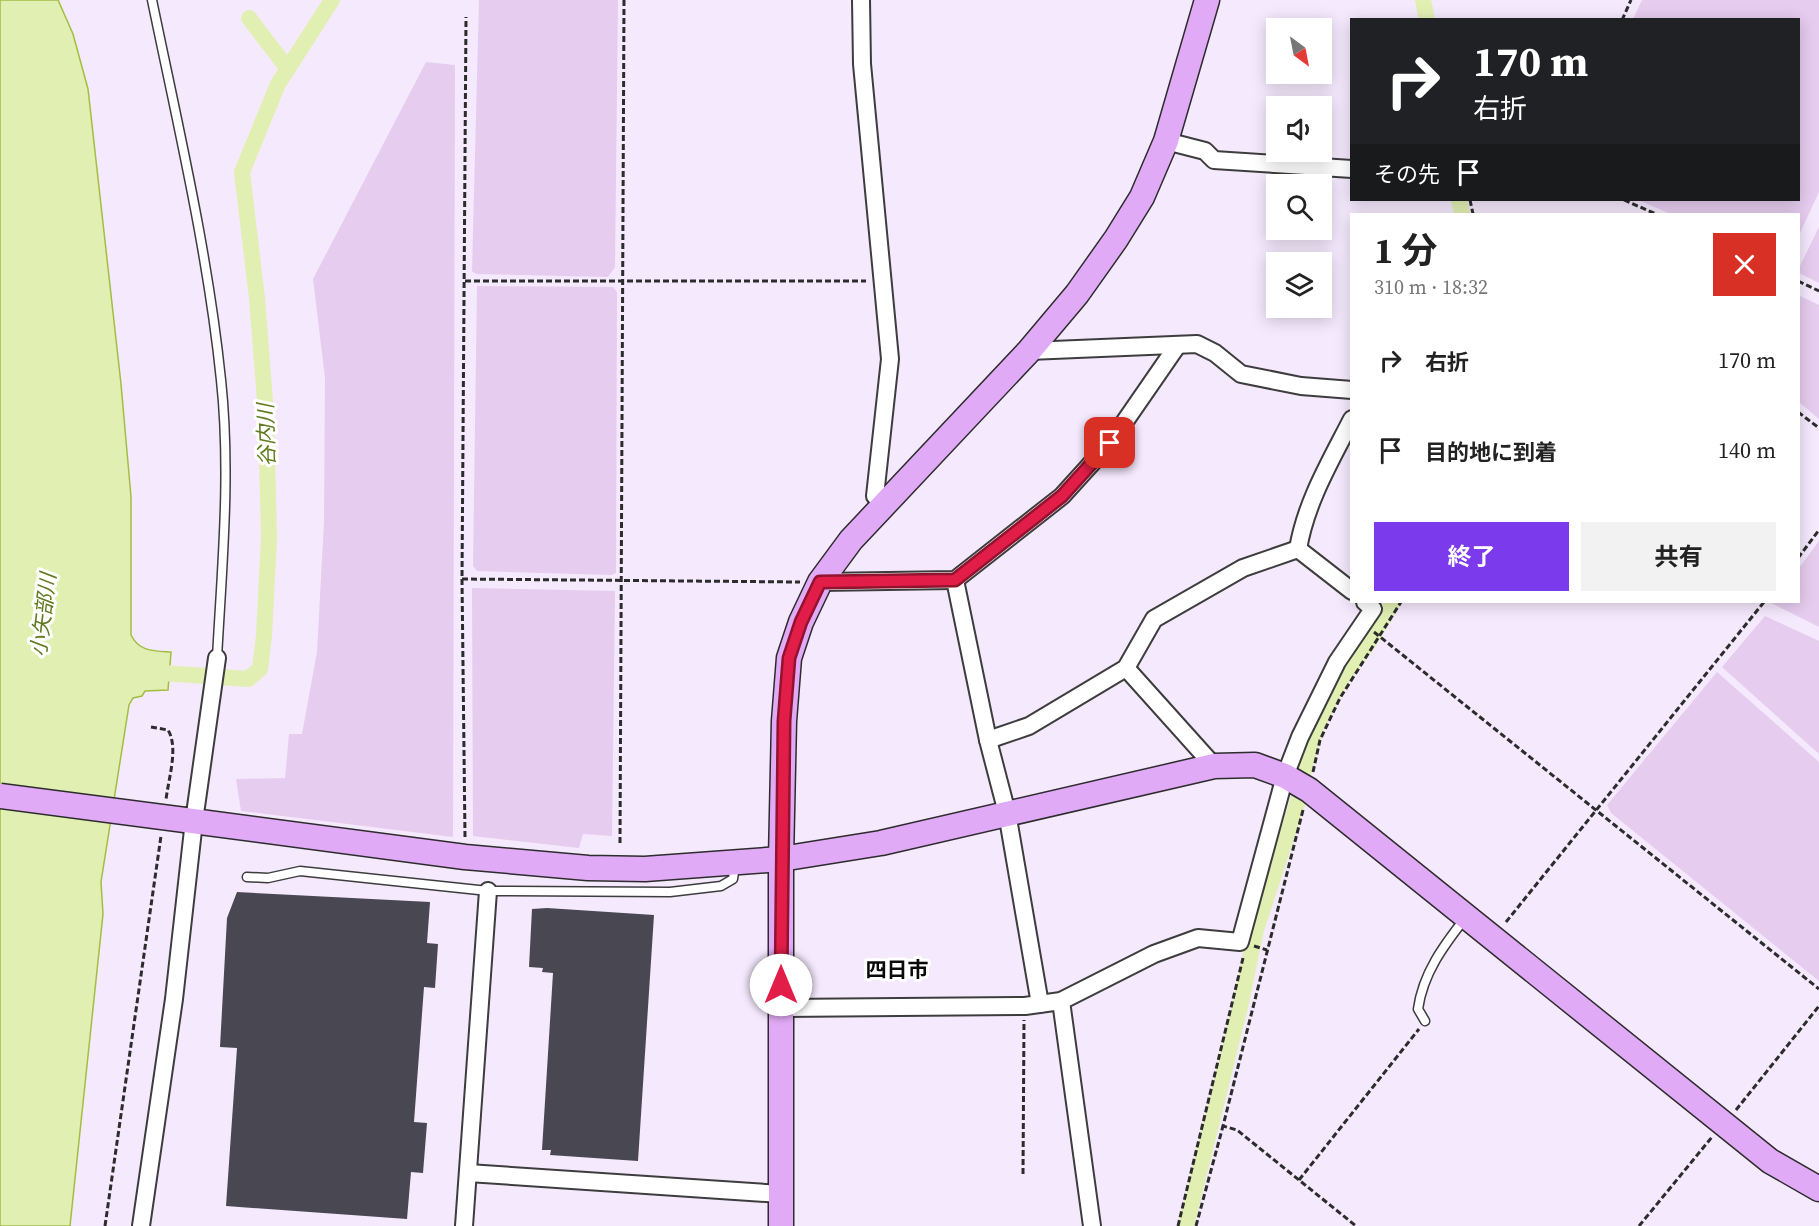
<!DOCTYPE html>
<html lang="ja">
<meta charset="utf-8">
<style>
body{margin:0;font-family:"Source Serif 4","Noto Sans JP",serif;background:#f2f2f2;color:#222;height:100vh;display:flex;flex-direction:column;font-size:22px;white-space:nowrap}
*{box-sizing:border-box;margin:0}
p{font-size:20px;color:#767676}
.icon{flex:none;width:33px;height:33px;fill:none;stroke:currentColor;stroke-width:2;stroke-linecap:round;stroke-linejoin:round}
.map{position:relative;flex:1;overflow:hidden}
.side{position:absolute;left:1350px;top:213px;width:450px;height:390px;display:flex;flex-direction:column;background:#fff;border-radius:0px;box-shadow:0 3px 15px #0003}
.side>*{flex:none}
.banner{position:absolute;left:1350px;top:18px;width:450px;height:183px;border-radius:0px;box-shadow:0 3px 15px #0003;background:#202124;color:#fff;overflow:hidden}
.needle{width:39px;rotate:148deg}
.fabs{position:absolute;left:1266px;top:18px;display:grid;gap:12px}
.fabs a{display:grid;place-items:center;width:66px;height:66px;border-radius:0px;background:#fff;box-shadow:0 3px 15px #0003;font-size:30px}
.pin{position:absolute;display:grid;place-items:center;width:51px;height:51px;color:#fff;margin:-26px;border-radius:12px;box-shadow:0 3px 9px #0006}
.me{position:absolute;width:66px;margin:-33px;rotate:0deg;stroke-linejoin:round;filter:drop-shadow(0 0 4px #0008)}
.turn{display:flex;align-items:center;gap:21px;height:126px;padding:0 24px;font-size:27px}
.turn .icon{width:78px;height:78px;stroke-width:2.5}
.turn b{display:block;font-size:42px;line-height:51px}
.then{display:flex;align-items:center;height:57px;padding:0 24px;background:#0003;gap:12px;font-size:22px}
.round{display:grid;place-items:center;flex:none;width:63px;height:63px;border-radius:0px;background:#f2f2f2}
.head{display:flex;align-items:center;justify-content:space-between;height:102px;padding:0 24px}
h1{font-size:36px;font-weight:700;line-height:45px}
.action{display:flex;gap:12px;margin-top:auto;padding:12px 24px}
.action a{flex:1;height:69px;border-radius:0px;background:#7c3aed;color:#fff;font-size:24px;font-weight:700;line-height:69px;text-align:center}
.action a+a{background:#f2f2f2;color:#222}
ul{padding:0;list-style:none}
li{display:flex;align-items:center;gap:18px;height:90px;padding:0 24px}
li div{flex:1}
li b{display:block;font-size:22px}
li em{font-style:normal}
.map>svg:first-child{display:block}
</style>
<div class="map">
<svg width="1819" height="1226" viewBox="0 0 1819 1226">
<rect width="100%" height="100%" fill="#f5e9fd"/>
<!-- farmland -->
<g fill="#e6ccef">
<path d="M479,0H618L615,267L608,277L476,274L472,271Z"/>
<path d="M1642,0H1819V192L1799,235L1798,214H1671L1638,200H1798V20L1633,19Z"/>
<path d="M426,62L455,65L453,837L241,811L236,779L285,778L289,734H302L317,652L324,522L325,378L313,279Z"/>
<path d="M1819,227V283L1799,273L1798,270Z"/>
<path d="M477,286L613,287L617,292L616,573L612,575L477,571L473,566Z"/>
<path d="M1798,295L1819,305V419L1799,402Z"/>
<path d="M1819,541V627L1771,603L1773,602H1798L1799,568Z"/>
<path d="M472,588L615,591L612,836L583,834L579,848L473,836Z"/>
<path d="M1765,616L1819,641V754L1722,667Z"/>
<path d="M1717,672L1819,762V981L1611,813L1607,805Z"/>
</g>
<!-- water -->
<path fill="#e2efb3" stroke="#a1be42" stroke-width="1.5" d="M0,0H58L73,34L88,89L121,384L131,497V635C139,652 155,651 171,652L168,690L145,691L142,696L133,698L129,705L101,882L103,914L70,1226H0Z"/>
<g fill="none" stroke-linecap="round" stroke-linejoin="round">
<!-- canal -->
<g stroke="#e2efb3" stroke-width="16">
<path d="M1423,0L1427,20"/>
<path d="M249,18L288,69"/>
<path d="M1459,200L1462,214"/>
<path d="M148,672L248,679L260,669L264,636L269,537L266,414L257,298L242,172L278,84L332,0"/>
<path d="M1186,1226L1240,1007L1256,930L1298,801L1304,768L1317,725L1340,681L1369,642L1393,602"/>
</g>
</g>
<!-- building -->
<g fill="#494751">
<path d="M237,892L430,902L427,943L438,944L435,988L424,987L414,1122L427,1123L423,1173L411,1172L407,1219L226,1206L237,1048L220,1047L227,918Z"/>
<path d="M547,908L654,915L638,1161L550,1155L551,1150H542L553,973L542,972L543,968L529,967L532,909Z"/>
</g>
<g fill="none" stroke-linecap="round" stroke-linejoin="round">
<!-- lane casing -->
<g stroke="#3d3d3d" stroke-width="11">
<g id="lane">
<path d="M152,0C178,126 208,253 221,380C231,473 222,565 217,658"/>
<path d="M247,877L268,878L300,871L488,891L670,892L721,886L733,879L735,865"/>
<path d="M1425,1021L1418,1009C1423,973 1444,945 1466,917"/>
</g>
</g>
<!-- street casing -->
<g stroke="#3d3d3d" stroke-width="20">
<g id="street">
<path d="M861,0L862,64L890,359L875,496L883,505"/>
<path d="M1166,141L1205,151L1214,160L1352,169"/>
<path d="M1029,351L1197,344L1215,353L1241,374L1301,386L1352,390"/>
<path d="M1298,549C1306,502 1330,462 1352,419"/>
<path d="M955,580L988,740L1007,813L1040,1004"/>
<path d="M820,582L955,580L1062,496L1110,443L1177,346"/>
<path d="M1126,668L1214,766"/>
<path d="M988,740L1029,726L1126,668L1154,619L1243,568L1298,549L1352,591"/>
<path d="M1061,1001L1092,1226"/>
<path d="M781,1008L1025,1006L1061,1001L1154,954L1198,938L1240,942L1285,776L1300,737L1337,662L1373,609L1365,602"/>
<path d="M468,1173L781,1194"/>
<path d="M141,1226L174,999L194,821L217,658"/>
<path d="M464,1226L488,891"/>
</g>
</g>
<!-- secondary casing -->
<g stroke="#2c2c2c" stroke-width="27">
<g id="secondary">
<path d="M185,820L465,857L588,868L645,869L781,859L881,843L1214,766L1255,765L1285,776L1309,790L1770,1161L1819,1189"/>
<path d="M781,1226V859L784,721L789,658L801,622L820,582L851,540L1029,351L1077,294L1116,239L1142,197L1166,141L1207,0"/>
</g>
</g>
<!-- path -->
<g stroke="#2c2c2c" stroke-width="3" stroke-dasharray="6 3" stroke-linecap="butt">
<path d="M1622,20L1631,0"/>
<path d="M1470,200L1473,214"/>
<path d="M1624,200L1656,214"/>
<path d="M465,281H866"/>
<path d="M1798,281L1819,291"/>
<path d="M1798,412L1819,428"/>
<path d="M1798,558L1819,530"/>
<path d="M462,579L800,582"/>
<path d="M1374,632L1819,989"/>
<path d="M151,727L168,730C179,748 168,780 166,800"/>
<path d="M1313,772L1320,740L1340,698L1401,602"/>
<path d="M1303,810L1223,1126L1237,1130L1356,1226"/>
<path d="M465,837L462,579L466,17"/>
<path d="M620,843L624,0"/>
<path d="M1506,922L1764,602"/>
<path d="M1254,946L1267,950"/>
<path d="M1736,1110L1819,1006"/>
<path d="M1023,1174L1024,1020"/>
<path d="M1299,1180L1419,1029"/>
<path d="M105,1226L161,836"/>
<path d="M1178,1226L1243,958"/>
<path d="M1196,1226L1223,1126"/>
<path d="M1639,1226L1712,1137"/>
</g>
<!-- lane -->
<use href="#lane" stroke="#fff" stroke-width="8"/>
<!-- street -->
<use href="#street" stroke="#fff" stroke-width="16"/>
<!-- secondary -->
<use href="#secondary" stroke="#e1aaf6" stroke-width="24"/>
<!-- secondary-bridge casing -->
<g stroke="#2c2c2c" stroke-width="27" stroke-linecap="butt">
<path id="secondary-bridge" d="M0,796L185,820"/>
</g>
<!-- secondary-bridge -->
<use href="#secondary-bridge" stroke="#e1aaf6" stroke-width="24"/>
</g>
<g fill="none" stroke-linecap="round" stroke-linejoin="round">
<!-- route casing -->
<g stroke="#92132f" stroke-width="15">
<path id="route" d="M781,985L784,721L789,658L801,622L820,582L955,580L1062,496L1110,443"/>
</g>
<!-- route -->
<use href="#route" stroke="#e11d48" stroke-width="10"/>
</g>
<g text-anchor="middle" dominant-baseline="central" stroke-width="6" stroke-linejoin="round" paint-order="stroke">
<!-- water labels -->
<g font-size="21" font-style="italic" fill="#627a1f" stroke="#fff">
<text transform="translate(266 435) rotate(-92)">谷内川</text>
<text transform="translate(43 615) rotate(-83)">小矢部川</text>
</g>
<!-- neighbourhood labels -->
<g font-size="21" font-weight="bold" fill="#0a0a0a" stroke="#fff">
<text x="897" y="969">四日市</text>
</g>
</g>
</svg>
<div class="fabs">
<a><svg class="needle" viewBox="-14 -14 28 28"><path d="M0-13l5 13h-10z" fill="#e53935"/><path d="M0 13l5-13h-10z" fill="#767676"/></svg></a>
<a><svg class="icon" aria-label="sound" viewBox="0 0 24 24"><path d="M4 9h4l5-4v14l-5-4H4zM17 9q2 3 0 6"/></svg></a>
<a><svg class="icon" aria-label="search" viewBox="0 0 24 24"><circle cx="10" cy="10" r="6"/><path d="M15 15l6 6"/></svg></a>
<a><svg class="icon" aria-label="layers" viewBox="0 0 24 24"><path d="M12 4l9 5-9 5-9-5zM3 14l9 5 9-5"/></svg></a>
</div>
<div class="pin" style="left:1110px;top:443px;background:#d93025"><svg class="icon" aria-label="arrive" viewBox="0 0 24 24"><path d="M6 21V4h12l-3 4 3 4H6"/></svg></div>
<svg class="me" style="left:781px;top:985px" viewBox="-20 -20 40 40"><circle r="19" fill="#fff"/><path d="M0-13L10 11 0 6-10 11z" fill="#e11d48"/></svg>
<div class="banner">
<div class="turn"><svg class="icon" aria-label="right" viewBox="0 0 24 24"><path d="M7 20v-9h11M14 6l5 5-5 5"/></svg><div><b>170 m</b>右折</div></div>
<div class="then">その先<svg class="icon" aria-label="arrive" viewBox="0 0 24 24"><path d="M6 21V4h12l-3 4 3 4H6"/></svg></div>
</div>
<section class="side">
<div class="head"><div><h1>1 分</h1><p>310 m · 18:32</p></div><a class="round" style="background:#d93025;color:#fff"><svg class="icon" aria-label="close" viewBox="0 0 24 24"><path d="M6 6l12 12M18 6L6 18"/></svg></a></div>
<ul>
<li><svg class="icon" aria-label="right" viewBox="0 0 24 24"><path d="M7 20v-9h11M14 6l5 5-5 5"/></svg><div><b>右折</b></div><em>170 m</em></li>
<li><svg class="icon" aria-label="arrive" viewBox="0 0 24 24"><path d="M6 21V4h12l-3 4 3 4H6"/></svg><div><b>目的地に到着</b></div><em>140 m</em></li>
</ul>
<div class="action"><a>終了</a><a>共有</a></div>
</section>
</div>
